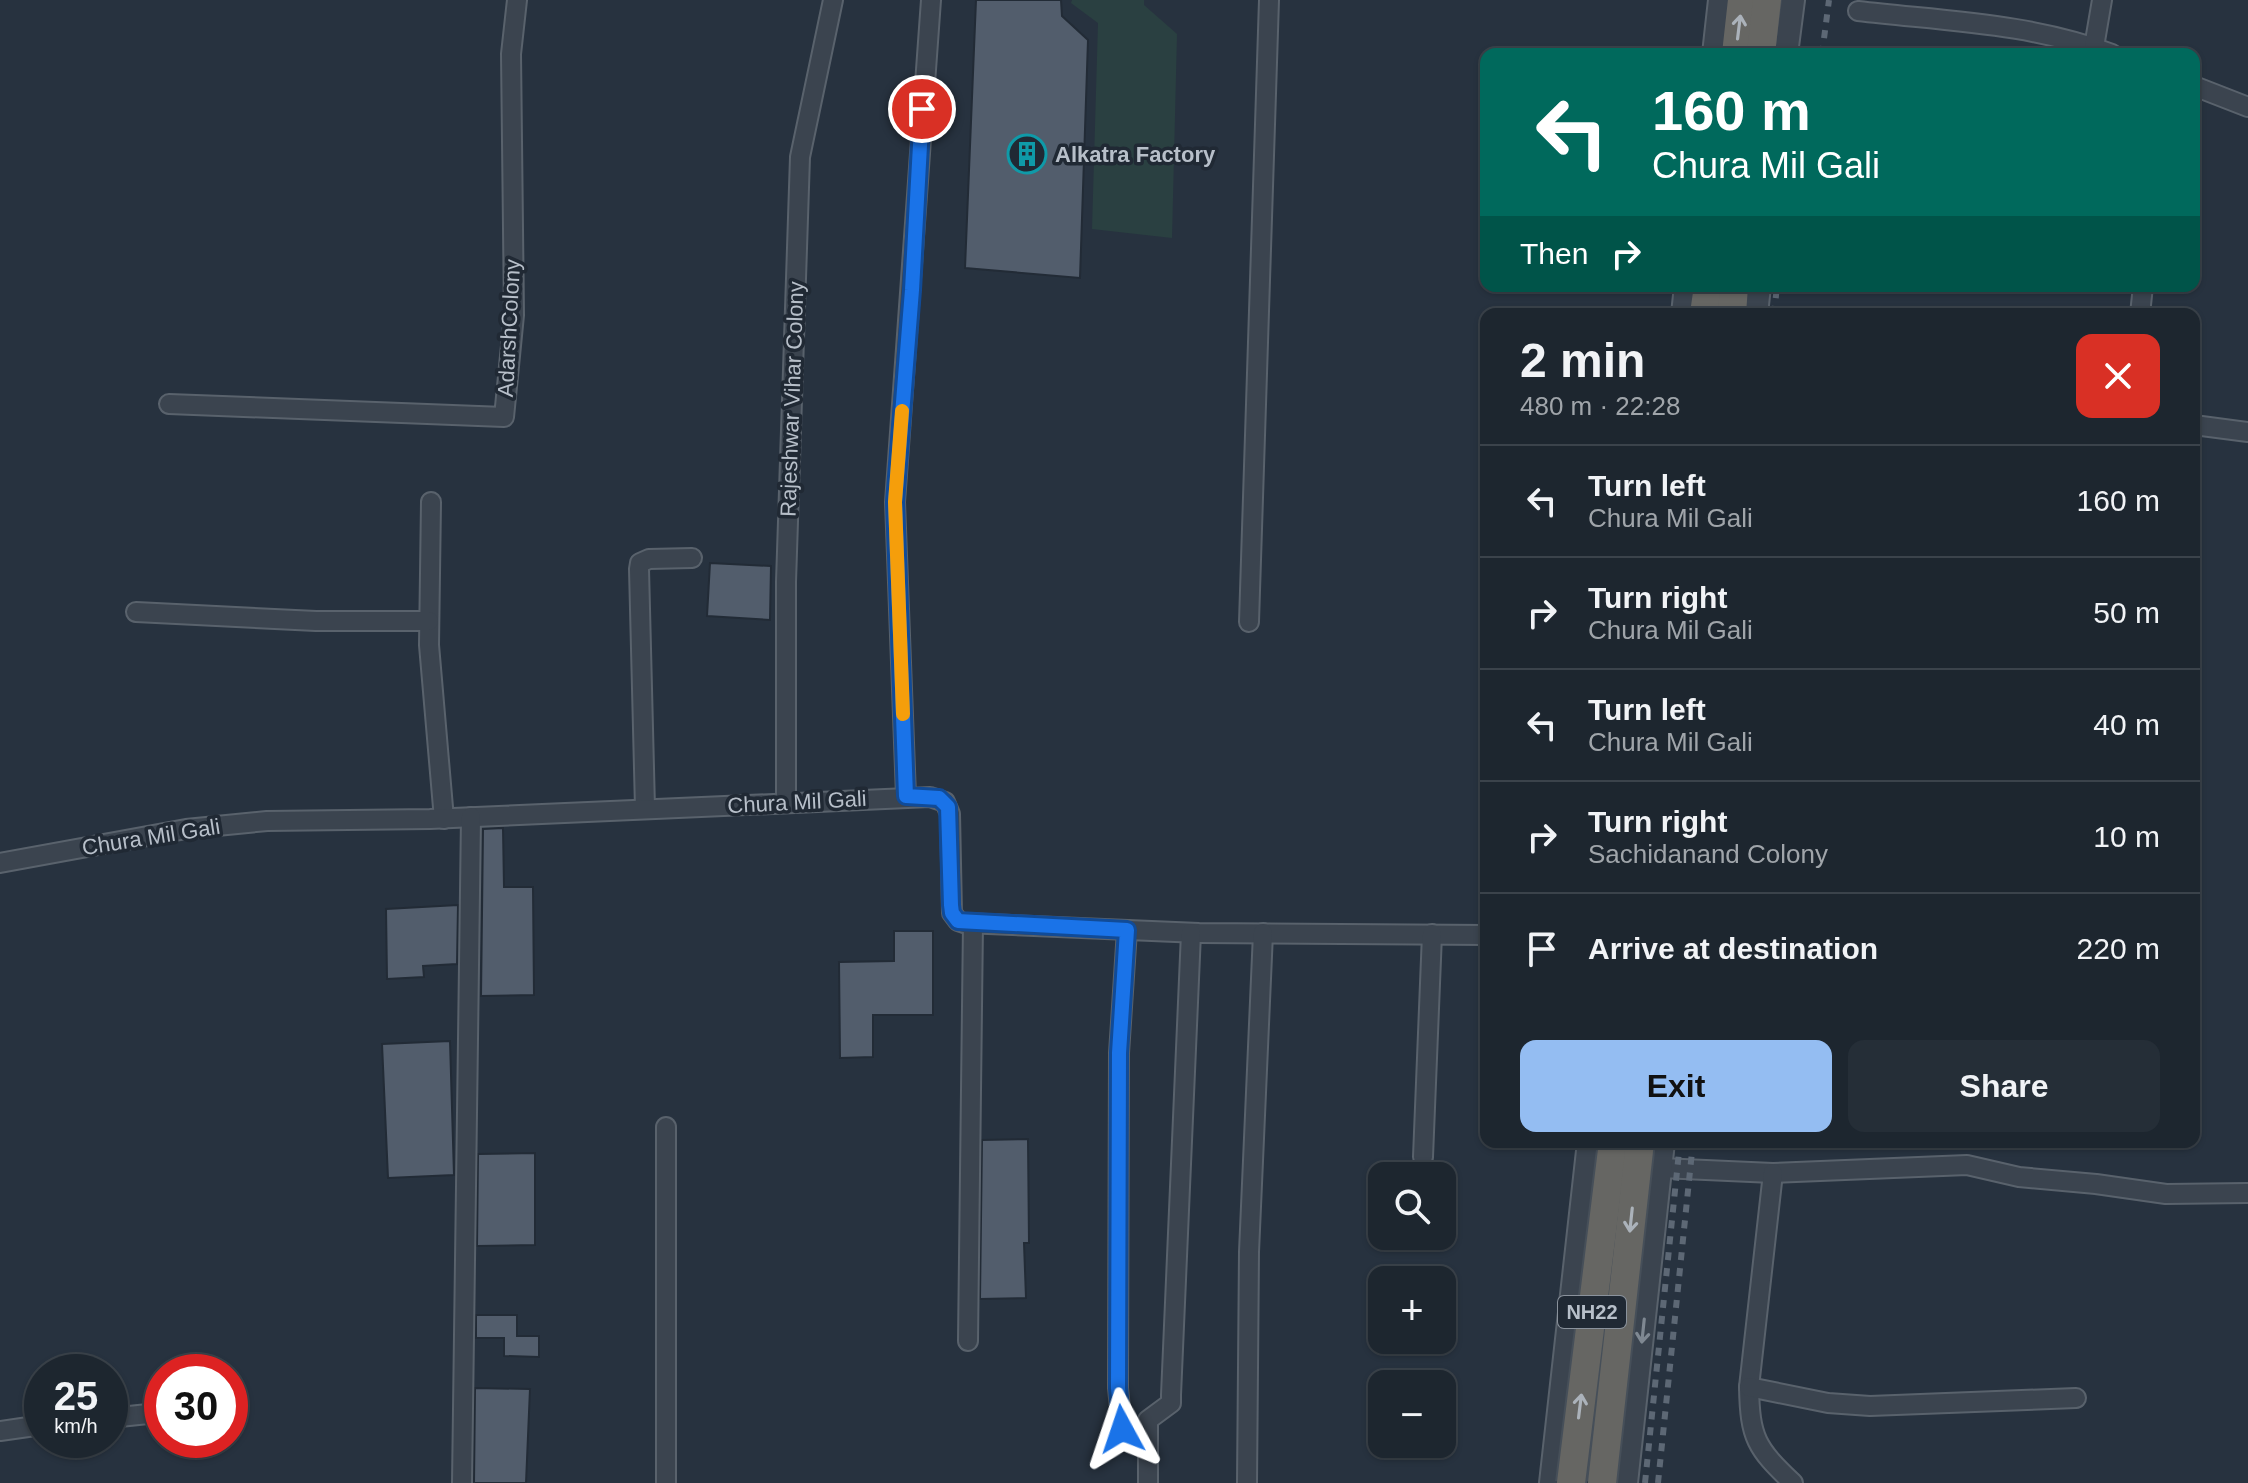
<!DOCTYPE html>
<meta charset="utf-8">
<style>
body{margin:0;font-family:Arial,sans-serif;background:#252e37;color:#f1f3f6;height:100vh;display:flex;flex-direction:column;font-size:30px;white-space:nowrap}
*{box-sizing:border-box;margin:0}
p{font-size:26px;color:#a0a5aa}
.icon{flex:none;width:44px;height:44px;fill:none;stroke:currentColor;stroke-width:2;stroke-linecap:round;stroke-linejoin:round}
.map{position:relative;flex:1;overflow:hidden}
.details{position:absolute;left:1480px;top:308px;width:720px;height:840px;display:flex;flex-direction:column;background:#1d262f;border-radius:16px;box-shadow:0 2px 6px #0004,0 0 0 2px #3b434b}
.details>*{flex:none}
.banner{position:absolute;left:1480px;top:48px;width:720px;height:244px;border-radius:16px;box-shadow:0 2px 6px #0004,0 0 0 2px #3b434b;background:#00695c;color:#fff;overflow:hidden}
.controls{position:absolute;left:1368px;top:1162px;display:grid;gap:16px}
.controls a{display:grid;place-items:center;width:88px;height:88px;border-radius:16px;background:#1d262f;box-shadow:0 2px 6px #0004,0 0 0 2px #3b434b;font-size:40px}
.speed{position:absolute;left:24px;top:1354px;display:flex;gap:16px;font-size:40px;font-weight:700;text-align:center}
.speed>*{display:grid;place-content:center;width:104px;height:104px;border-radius:50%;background:#1d262f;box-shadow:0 2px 6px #0004,0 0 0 2px #3b434b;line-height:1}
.speed small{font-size:20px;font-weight:400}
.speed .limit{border:12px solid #d22;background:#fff;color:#111}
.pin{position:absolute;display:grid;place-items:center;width:68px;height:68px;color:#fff;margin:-34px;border:4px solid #fff;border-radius:50%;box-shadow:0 2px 8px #0007}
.me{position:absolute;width:88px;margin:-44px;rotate:355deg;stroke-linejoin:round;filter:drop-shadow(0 0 6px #0008)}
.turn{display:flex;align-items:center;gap:28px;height:168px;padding:0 40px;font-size:36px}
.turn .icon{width:104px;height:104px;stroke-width:2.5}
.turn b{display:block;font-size:56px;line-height:68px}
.then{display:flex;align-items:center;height:76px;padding:0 40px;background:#0003;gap:16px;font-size:30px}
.round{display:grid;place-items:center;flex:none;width:84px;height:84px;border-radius:16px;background:#252e37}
.summary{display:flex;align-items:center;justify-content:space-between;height:136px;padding:0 40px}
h1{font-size:48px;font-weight:800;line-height:60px}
.button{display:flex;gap:16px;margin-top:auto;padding:16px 40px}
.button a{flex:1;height:92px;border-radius:16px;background:#94bdf2;color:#111;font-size:32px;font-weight:800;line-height:92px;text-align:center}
.button a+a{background:#252e37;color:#f1f3f6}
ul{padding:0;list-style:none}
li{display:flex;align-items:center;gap:24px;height:112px;padding:0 40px;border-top:2px solid #3b434b}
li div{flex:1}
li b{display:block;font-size:30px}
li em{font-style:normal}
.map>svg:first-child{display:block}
</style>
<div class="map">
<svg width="2248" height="1483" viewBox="0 0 2248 1483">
<rect width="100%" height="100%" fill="#27323f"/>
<!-- green -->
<path fill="#2a4041" d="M1072,0H1144V5L1177,34L1172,238L1092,229L1098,23L1071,3Z"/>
<!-- building -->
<g fill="#525d6c" stroke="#222b36" stroke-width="2">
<path d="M976,0H1061L1062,16L1088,40L1080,278L965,268Z"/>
<path d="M710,563L771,566L770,620L707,616Z"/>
<path d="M503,828L504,887H533L534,995L481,996L483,829Z"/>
<path d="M458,905L457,964L423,966L424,977L387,979L386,909Z"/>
<path d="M894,931H933V1015H873V1057L840,1058L839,962L894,961Z"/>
<path d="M450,1041L454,1175L388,1178L382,1044Z"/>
<path d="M1028,1139L1029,1243H1024L1026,1298L980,1299L982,1140Z"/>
<path d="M535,1153V1245L477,1246L478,1154Z"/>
<path d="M476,1315H517V1336H539V1357L504,1356V1338H476Z"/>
<path d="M475,1388L530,1389L526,1483H474Z"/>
</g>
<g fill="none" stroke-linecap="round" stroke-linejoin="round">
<!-- minor casing -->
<g stroke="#59626c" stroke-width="22">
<g id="minor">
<path d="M1858,11C1943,21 2031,23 2112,54"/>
<path d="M2094,47L2102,0"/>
<path d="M2194,86L2248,107"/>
<path d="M2140,314L2143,286"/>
<path d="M169,404L504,417L514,315L511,54L517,0"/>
<path d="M2194,425L2248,432"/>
<path d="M431,502L429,645L444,819"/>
<path d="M136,612L316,621H429"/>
<path d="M1249,622L1269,0"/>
<path d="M906,796L895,502L931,0"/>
<path d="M786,803V582L800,157L833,0"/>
<path d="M645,808L639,569L640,563L649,559L692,558"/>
<path d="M0,863L186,829L267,821L430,819L930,797L945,802L950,814L952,913L958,921L964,923L1199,933L1486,935"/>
<path d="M1127,930L1119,1053L1118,1388L1122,1429L1147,1449"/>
<path d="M1423,1157L1432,934"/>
<path d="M1661,1168L1773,1173L1967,1165L2019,1177L2096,1184L2166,1194L2248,1193"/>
<path d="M1773,1173L1749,1387C1750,1438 1756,1448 1793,1483"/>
<path d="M968,1341L973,923"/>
<path d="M1749,1387L1828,1403L1870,1406L2076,1398"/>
<path d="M110,1418L148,1414"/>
<path d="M0,1431L42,1425"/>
<path d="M462,1483L471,817"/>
<path d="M666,1483V1127"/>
<path d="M1148,1483V1420L1171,1403V1395L1191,933"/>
<path d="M1247,1483L1249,1252L1263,933"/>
</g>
</g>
<!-- tertiary casing -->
<g stroke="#59626c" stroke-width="26">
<g id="tertiary">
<path d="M1714,54L1720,0"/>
<path d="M1786,54L1793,0"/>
<path d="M1683,314L1686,286"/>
<path d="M1756,314L1759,286"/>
<path d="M1551,1483L1589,1142"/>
<path d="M1626,1483L1663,1142"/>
</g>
</g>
<!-- trunk casing -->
<g stroke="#464f59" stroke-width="32">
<g id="trunk">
<path d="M1736,54L1742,0"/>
<path d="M1761,54L1767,0"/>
<path d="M1704,314L1708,286"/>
<path d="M1732,314L1734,286"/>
</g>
</g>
<!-- minor -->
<use href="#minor" stroke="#3b444f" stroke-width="18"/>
<!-- tertiary -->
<use href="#tertiary" stroke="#3b444f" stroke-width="22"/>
<!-- trunk -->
<use href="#trunk" stroke="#666663" stroke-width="28"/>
<!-- rail -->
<g stroke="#5d6875" stroke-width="6" stroke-dasharray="8 8" stroke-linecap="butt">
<path d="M1822,54L1829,0"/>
<path d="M1774,314L1777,286"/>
<path d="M1645,1483L1680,1142"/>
<path d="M1658,1483L1693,1142"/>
</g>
<!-- trunk-bridge casing -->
<g stroke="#464f59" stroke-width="32" stroke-linecap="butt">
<g id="trunk-bridge">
<path d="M1571,1483L1613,1142"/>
<path d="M1602,1483L1640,1142"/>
</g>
</g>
<!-- trunk-bridge -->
<use href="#trunk-bridge" stroke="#666663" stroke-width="28"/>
</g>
<!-- one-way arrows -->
<defs><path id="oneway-shaft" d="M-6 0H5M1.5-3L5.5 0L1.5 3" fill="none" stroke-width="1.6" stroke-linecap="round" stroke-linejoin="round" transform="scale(2)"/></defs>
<g stroke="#abb2ba">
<use href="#oneway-shaft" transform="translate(1739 27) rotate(-83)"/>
<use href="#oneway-shaft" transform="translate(1631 1220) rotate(96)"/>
<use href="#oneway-shaft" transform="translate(1580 1406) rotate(-83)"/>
</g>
<use stroke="#7f8892" href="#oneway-shaft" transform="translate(1643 1331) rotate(96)"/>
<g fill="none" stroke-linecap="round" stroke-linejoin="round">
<!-- route casing -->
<g stroke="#114b97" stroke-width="20">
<path id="route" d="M922,109L912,290L895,502L906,796L939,798L948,807L951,905L952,913L958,921L1127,930L1119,1053L1118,1388L1122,1429"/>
</g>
<!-- route -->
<use href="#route" stroke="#1a73e8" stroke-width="14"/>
<!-- slow -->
<path stroke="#f59e0b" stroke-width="14" d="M902,411L895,502L903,714"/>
</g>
<!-- icons -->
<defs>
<g id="building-ring" transform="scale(2)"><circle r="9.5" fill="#202934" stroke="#0f9aa8" stroke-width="1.5"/><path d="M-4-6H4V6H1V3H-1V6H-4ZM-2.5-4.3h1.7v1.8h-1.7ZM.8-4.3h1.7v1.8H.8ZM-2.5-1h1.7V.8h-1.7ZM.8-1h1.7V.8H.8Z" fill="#0f9aa8"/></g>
</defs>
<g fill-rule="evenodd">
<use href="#building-ring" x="1027" y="154"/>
</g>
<g text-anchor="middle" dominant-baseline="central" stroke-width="7" stroke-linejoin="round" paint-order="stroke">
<!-- shield labels -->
<rect fill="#202934" stroke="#8a929c" stroke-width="2" x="1558" y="1296" width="68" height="32" rx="6"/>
<g font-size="20" font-weight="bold" fill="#b7bfc9">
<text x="1592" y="1312">NH22</text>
</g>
<!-- poi labels -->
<g font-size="22" font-weight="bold" fill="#b7bfc9" stroke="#202934" text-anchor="start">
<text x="1055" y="154">Alkatra Factory</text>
</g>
<!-- street labels -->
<g font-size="22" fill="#b7bfc9" stroke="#202934">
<text transform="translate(509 328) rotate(-87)">AdarshColony</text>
<text transform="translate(792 399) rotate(-88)">Rajeshwar Vihar Colony</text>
<text transform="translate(797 802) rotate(-3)">Chura Mil Gali</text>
<text transform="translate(151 837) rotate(-9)">Chura Mil Gali</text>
</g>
</g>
</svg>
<div class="controls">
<a><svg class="icon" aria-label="search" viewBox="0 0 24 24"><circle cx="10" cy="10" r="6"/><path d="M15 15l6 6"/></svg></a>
<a>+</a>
<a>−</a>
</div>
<div class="speed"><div>25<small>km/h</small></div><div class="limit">30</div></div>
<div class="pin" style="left:922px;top:109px;background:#d93025"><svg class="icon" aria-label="arrive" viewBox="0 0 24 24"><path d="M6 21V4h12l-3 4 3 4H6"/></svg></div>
<svg class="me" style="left:1122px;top:1429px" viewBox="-20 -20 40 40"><path d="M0-17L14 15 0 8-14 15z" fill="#1a73e8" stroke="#fff" stroke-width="4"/></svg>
<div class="banner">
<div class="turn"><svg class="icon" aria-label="left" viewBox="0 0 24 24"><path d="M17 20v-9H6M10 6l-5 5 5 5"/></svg><div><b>160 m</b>Chura Mil Gali</div></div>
<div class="then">Then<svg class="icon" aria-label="right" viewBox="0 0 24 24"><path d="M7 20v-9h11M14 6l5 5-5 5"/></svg></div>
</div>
<section class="details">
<div class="summary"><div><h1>2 min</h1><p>480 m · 22:28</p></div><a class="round" style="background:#d93025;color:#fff"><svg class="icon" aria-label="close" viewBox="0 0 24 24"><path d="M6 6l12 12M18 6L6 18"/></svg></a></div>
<ul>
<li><svg class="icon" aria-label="left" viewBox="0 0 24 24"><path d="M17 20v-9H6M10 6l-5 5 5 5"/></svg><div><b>Turn left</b><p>Chura Mil Gali</p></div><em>160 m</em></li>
<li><svg class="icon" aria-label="right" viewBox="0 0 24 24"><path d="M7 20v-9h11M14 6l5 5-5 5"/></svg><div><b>Turn right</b><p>Chura Mil Gali</p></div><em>50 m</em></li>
<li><svg class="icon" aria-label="left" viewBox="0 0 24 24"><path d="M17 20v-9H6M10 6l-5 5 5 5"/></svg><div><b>Turn left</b><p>Chura Mil Gali</p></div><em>40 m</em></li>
<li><svg class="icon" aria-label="right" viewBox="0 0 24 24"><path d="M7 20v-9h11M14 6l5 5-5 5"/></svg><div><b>Turn right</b><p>Sachidanand Colony</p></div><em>10 m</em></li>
<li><svg class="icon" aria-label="arrive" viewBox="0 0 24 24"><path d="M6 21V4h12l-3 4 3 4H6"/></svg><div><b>Arrive at destination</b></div><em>220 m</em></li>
</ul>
<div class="button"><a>Exit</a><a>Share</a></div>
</section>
</div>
